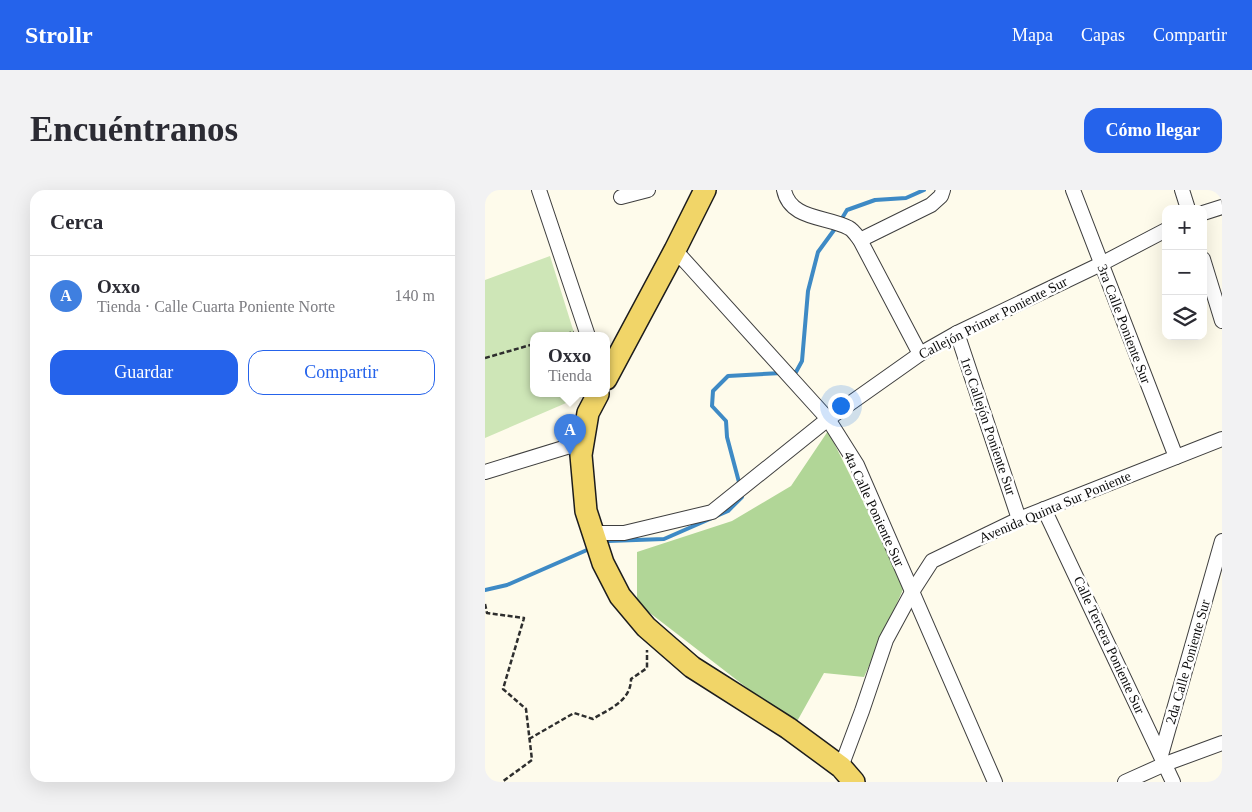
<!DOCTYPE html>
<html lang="es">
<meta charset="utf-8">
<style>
:root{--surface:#fff;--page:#f2f2f3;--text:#2b2b33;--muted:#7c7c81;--line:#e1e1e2;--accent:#2563eb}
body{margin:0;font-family:Georgia,serif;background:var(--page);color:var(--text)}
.controls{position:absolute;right:15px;top:15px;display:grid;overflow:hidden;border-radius:10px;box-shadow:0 5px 20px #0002}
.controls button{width:45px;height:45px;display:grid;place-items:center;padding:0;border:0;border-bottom:1px solid var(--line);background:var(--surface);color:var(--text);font:25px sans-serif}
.you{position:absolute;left:355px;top:215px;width:18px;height:18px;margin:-12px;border:4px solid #fff;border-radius:50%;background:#1a73e8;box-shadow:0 0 0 8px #1a73e833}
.badge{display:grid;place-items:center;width:32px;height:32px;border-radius:50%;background:var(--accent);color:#fff;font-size:16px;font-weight:700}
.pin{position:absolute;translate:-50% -41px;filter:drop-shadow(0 1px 2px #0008)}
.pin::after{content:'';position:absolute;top:26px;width:18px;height:15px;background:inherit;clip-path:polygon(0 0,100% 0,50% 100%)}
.popup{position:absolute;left:45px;top:142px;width:80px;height:65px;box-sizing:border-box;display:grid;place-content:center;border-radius:10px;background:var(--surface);filter:drop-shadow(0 1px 4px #0005);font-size:16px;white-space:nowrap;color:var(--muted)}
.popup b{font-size:19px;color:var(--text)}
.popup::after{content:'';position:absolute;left:50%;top:100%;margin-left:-10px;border:10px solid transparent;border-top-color:var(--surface)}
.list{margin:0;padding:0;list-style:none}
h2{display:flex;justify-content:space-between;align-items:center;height:65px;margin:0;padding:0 20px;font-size:21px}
h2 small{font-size:16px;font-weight:400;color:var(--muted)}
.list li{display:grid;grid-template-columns:32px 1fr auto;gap:15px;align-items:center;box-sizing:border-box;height:80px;padding:0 20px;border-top:1px solid var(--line)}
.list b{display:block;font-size:19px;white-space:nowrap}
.list p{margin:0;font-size:16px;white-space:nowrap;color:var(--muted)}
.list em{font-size:16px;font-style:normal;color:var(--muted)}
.actions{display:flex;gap:10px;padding:15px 20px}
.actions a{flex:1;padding:11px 0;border:1px solid var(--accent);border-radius:15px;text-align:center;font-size:18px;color:var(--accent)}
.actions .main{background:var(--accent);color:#fff}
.icon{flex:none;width:28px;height:28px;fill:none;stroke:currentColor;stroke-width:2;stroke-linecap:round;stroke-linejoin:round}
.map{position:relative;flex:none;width:737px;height:592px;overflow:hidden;border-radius:15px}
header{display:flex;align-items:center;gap:30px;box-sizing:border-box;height:70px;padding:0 25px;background:var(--accent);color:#fff}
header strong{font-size:24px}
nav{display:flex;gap:28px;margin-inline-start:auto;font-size:18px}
.intro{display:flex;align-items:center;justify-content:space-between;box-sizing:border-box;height:120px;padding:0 30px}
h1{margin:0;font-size:35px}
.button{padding:12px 22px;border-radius:15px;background:var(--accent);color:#fff;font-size:18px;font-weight:700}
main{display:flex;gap:30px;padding:0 30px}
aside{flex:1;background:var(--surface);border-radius:15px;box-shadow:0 5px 20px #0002}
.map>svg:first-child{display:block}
</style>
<header>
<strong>Strollr</strong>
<nav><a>Mapa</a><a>Capas</a><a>Compartir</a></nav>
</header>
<div class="intro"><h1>Encuéntranos</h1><a class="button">Cómo llegar</a></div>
<main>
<aside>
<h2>Cerca<small></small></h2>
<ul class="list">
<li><span class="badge" style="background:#3f7fe0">A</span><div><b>Oxxo</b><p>Tienda · Calle Cuarta Poniente Norte</p></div><em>140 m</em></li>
</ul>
<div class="actions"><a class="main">Guardar</a><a>Compartir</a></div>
</aside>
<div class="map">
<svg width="737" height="592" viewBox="0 0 737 592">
<rect width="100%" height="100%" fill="#fefbeb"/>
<polygon fill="#cee6b7" points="65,66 90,146 49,146 49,204 102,204 0,248 0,90"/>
<polygon fill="#b1d697" points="343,241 420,395 379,487 339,483 310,535 152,413 152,362 247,331 306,296"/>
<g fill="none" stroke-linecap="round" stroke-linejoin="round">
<g stroke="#3e8ac5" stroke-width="4">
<polyline points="356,30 362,20 390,10 421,8 439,0"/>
<polyline points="306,182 311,182 317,171 323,101 333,62 352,36"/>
<polyline points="255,296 242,247 241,231 227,216 228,201 243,186 297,183"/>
<polyline points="123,351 179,349 243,321 257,307 256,303"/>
<polyline points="0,400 22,395 102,360"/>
</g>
<defs>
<g id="street">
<polyline points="54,0 103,146"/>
<path d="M 299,0 C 305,30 342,26 364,38 C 368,40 372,46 375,50 L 435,164"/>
<polyline points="588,0 691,267"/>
<polyline points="697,0 703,19"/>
<polyline points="136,7 163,0"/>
<polyline points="718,23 737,17"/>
<polyline points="375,50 446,15 456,6 458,0"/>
<polyline points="190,60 343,229 372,275 510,592"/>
<polyline points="718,69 737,131"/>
<polyline points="472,143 534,329"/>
<polyline points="0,282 98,252"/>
<polyline points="559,319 688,592"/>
<polyline points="108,343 139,343 227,322 343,229 435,164 472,143 616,74 681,40"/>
<polyline points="676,565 737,351"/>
<polyline points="356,577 377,521 401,450 427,402 447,371 534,329 737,249"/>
<polyline points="640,592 680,574 737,553"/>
</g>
<g id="primary">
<polyline points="121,189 190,60 220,0"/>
<polyline points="113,204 103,223 96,265 101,321 118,373 135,406 161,437 207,477 303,538 356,577 369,592"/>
</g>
</defs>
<use href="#street" stroke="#3f3f3f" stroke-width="16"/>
<use href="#primary" stroke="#1d1d1d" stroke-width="24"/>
<g stroke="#2e2e2e" stroke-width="2.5" stroke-dasharray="5 2.5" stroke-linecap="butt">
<polyline points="74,146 89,142"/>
<polyline points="0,168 49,154"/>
<polyline points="0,414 2,423 39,428 18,499 41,519 47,570 17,592"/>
<path d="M 44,549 L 89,523 L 108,529 C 124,519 146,511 146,489 L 162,478 L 162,460"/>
</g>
<use href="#street" stroke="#fff" stroke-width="14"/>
<use href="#primary" stroke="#f1d568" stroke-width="21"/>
</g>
<g text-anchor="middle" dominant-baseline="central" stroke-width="5" stroke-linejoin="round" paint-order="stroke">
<g font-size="14" fill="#0c0c0c" stroke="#fff">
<text transform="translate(508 128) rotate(-27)">Callejón Primer Poniente Sur</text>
<text transform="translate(639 134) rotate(69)">3ra Calle Poniente Sur</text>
<text transform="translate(503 236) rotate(71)">1ro Callejón Poniente Sur</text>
<text transform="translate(570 317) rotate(-23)">Avenida Quinta Sur Poniente</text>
<text transform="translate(389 319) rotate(65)">4ta Calle Poniente Sur</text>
<text transform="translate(624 455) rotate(65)">Calle Tercera Poniente Sur</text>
<text transform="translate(703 472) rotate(-74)">2da Calle Poniente Sur</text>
</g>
</g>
</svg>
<div class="controls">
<button>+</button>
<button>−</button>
<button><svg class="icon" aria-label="layers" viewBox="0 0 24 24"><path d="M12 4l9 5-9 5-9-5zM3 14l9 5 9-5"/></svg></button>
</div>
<div class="you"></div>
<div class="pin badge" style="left:85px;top:265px;background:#3f7fe0">A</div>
<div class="popup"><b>Oxxo</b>Tienda</div>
</div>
</main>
